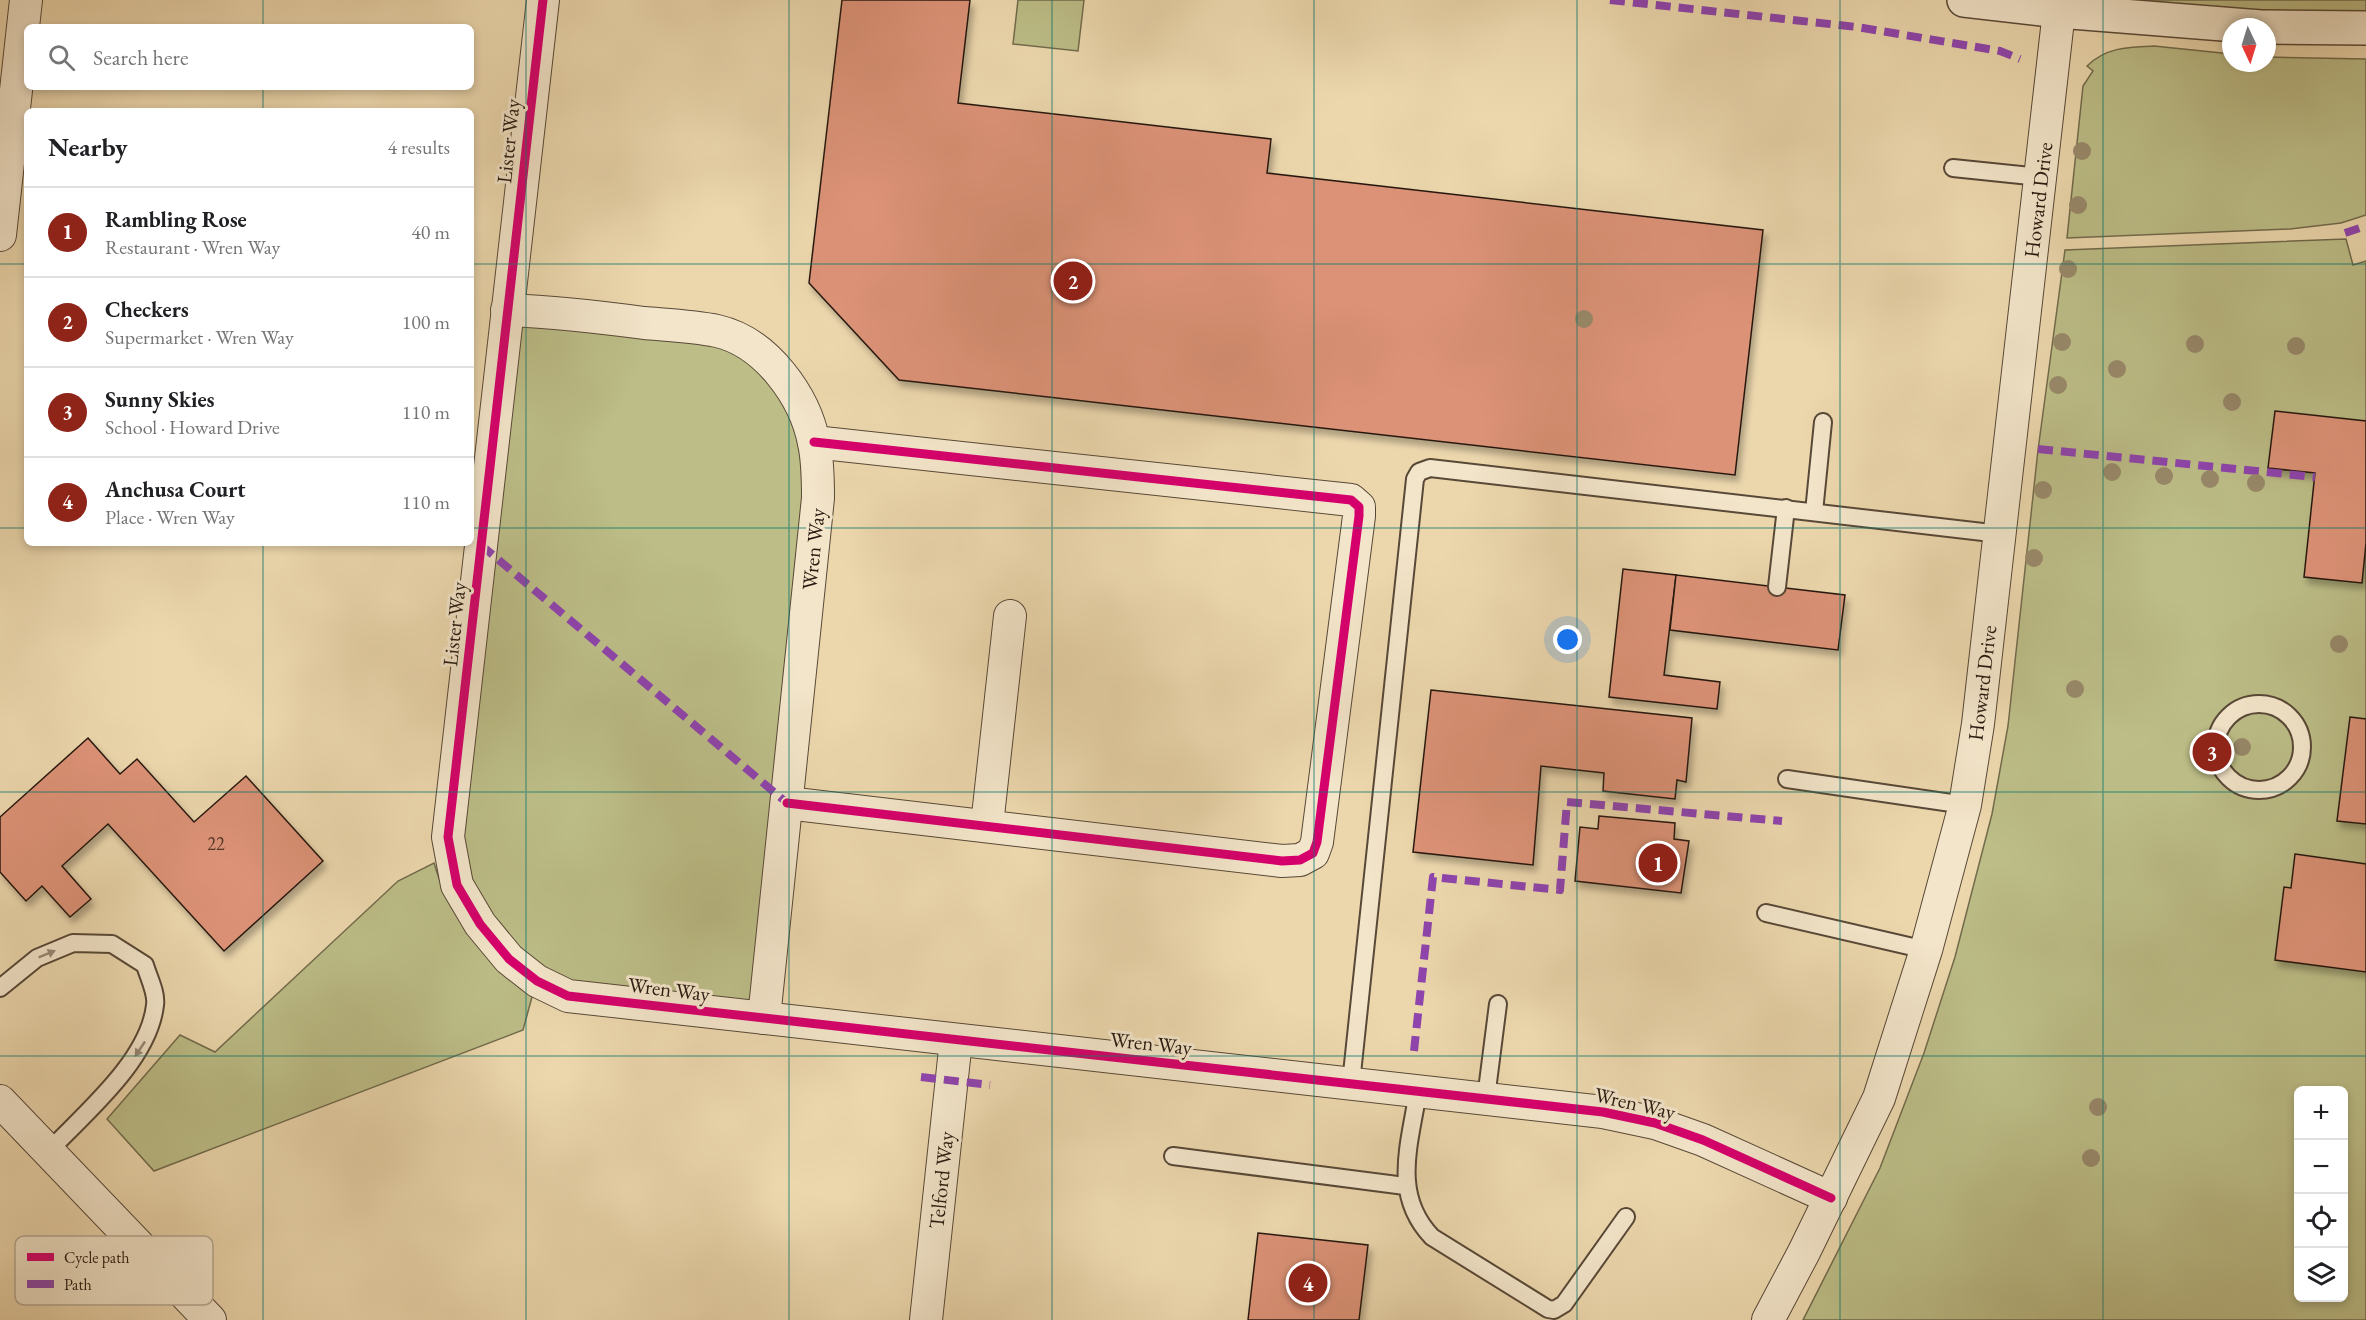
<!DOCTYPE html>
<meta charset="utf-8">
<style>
:root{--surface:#fff;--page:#f6f6f6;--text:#202124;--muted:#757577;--line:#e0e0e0;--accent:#8f2418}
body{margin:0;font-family:"EB Garamond",serif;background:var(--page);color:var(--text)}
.controls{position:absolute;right:18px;bottom:18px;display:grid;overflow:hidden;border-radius:9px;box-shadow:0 3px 9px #0003}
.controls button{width:54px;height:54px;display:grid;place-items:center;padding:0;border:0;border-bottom:2px solid var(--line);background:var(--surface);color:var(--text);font:30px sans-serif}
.compass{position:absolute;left:2222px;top:18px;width:54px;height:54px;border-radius:50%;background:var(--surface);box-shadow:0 3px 9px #0003;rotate:176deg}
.you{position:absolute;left:1568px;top:640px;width:21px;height:21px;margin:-15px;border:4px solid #fff;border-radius:50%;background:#1a73e8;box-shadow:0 0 0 9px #1a73e833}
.badge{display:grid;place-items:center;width:39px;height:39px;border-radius:50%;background:var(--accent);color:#fff;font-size:20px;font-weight:700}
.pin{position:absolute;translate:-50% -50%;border:3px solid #fff;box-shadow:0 2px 6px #0006}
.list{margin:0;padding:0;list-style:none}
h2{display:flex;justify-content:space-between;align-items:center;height:78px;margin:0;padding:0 24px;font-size:26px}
h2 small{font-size:20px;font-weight:400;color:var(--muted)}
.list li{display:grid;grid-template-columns:39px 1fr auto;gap:18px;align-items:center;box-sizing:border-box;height:90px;padding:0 24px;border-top:2px solid var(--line)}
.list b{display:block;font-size:22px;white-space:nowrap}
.list p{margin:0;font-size:20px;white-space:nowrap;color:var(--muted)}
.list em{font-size:20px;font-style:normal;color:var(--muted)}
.icon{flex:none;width:33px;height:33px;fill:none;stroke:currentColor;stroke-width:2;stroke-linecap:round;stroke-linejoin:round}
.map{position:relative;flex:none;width:2366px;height:1320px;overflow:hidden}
.search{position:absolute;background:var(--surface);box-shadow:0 3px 9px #0003;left:24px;top:24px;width:450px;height:66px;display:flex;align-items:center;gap:15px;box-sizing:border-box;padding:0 21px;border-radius:9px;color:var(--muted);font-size:22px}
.panel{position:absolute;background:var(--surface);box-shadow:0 3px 9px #0003;left:24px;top:108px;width:450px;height:438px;border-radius:9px}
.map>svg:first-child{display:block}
</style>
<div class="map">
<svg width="2366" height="1320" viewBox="0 0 2366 1320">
<defs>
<filter id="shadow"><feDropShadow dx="3.5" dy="6" stdDeviation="3" flood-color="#0004"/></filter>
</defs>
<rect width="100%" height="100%" fill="#ecd7ad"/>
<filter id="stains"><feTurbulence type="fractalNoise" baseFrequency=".00333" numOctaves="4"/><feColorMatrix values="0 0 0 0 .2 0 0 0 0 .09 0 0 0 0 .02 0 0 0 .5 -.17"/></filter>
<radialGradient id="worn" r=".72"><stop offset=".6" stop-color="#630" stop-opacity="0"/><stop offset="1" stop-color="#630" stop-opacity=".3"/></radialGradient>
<g fill="#bcbd87" stroke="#726b4c" stroke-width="1.5" fill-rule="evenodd">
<polygon points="1018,0 1084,0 1078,51 1013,44"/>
<polygon points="1964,0 2366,0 2366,28"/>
<path d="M 2154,46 L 2231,54 L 2231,63 L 2267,63 L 2267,57 L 2366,59 L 2366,215 L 2341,223 L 2290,229 L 2067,238 L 2083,86 L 2093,71 L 2087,66 C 2106,47 2129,47 2154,46 Z"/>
<path d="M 2346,239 L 2353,265 L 2366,261 L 2366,1320 L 1803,1320 L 1880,1168 L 1924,1053 L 1955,957 L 1992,814 L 2008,726 L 2038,450 L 2065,250 ZM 2298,1090 L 2344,1090 L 2344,1298 L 2298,1298 Z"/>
<polygon points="507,310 746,344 814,442 764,1018 568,996 457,885"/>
<path d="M 434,863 C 438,875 441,887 447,898 C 466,937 499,970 532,997 L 523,1030 L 154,1171 L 107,1119 L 180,1035 L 215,1052 L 398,881 Z"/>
</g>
<g fill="#dc9277" stroke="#271910" stroke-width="1.5" filter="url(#shadow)">
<polygon points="842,0 970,0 958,103 1271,139 1267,173 1763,230 1735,475 899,380 809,283"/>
<polygon points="2275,411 2366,421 2366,543 2362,583 2304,577 2315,473 2268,468"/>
<polygon points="1623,569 1676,575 1664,675 1720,682 1717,709 1609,697"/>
<polygon points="1676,575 1845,595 1838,650 1670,630"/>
<polygon points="1431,690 1692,718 1686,782 1677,780 1675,799 1603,791 1604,773 1541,766 1533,865 1413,852"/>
<polygon points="2350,717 2366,719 2366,824 2337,821"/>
<polygon points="88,738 120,774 137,759 194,822 246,776 323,861 224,951 108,824 62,866 91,899 70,917 42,886 26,901 0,872 0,817"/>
<polygon points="1599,816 1675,823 1674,839 1689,841 1681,893 1575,881 1580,827 1598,829"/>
<polygon points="2295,854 2366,864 2366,972 2275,960 2284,887 2291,888"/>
<polygon points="1258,1233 1368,1245 1359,1320 1248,1320"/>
</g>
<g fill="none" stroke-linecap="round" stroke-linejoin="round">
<defs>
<g id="service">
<polyline points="1953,168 2040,177"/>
<polyline points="1814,512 1823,422"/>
<polyline points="1777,587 1786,508"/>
<circle cx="2259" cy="747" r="43"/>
<polyline points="1787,779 1965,805"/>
<polyline points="1766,913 1926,950"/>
<path d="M 0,988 L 37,958 L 73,943 L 112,944 L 145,965 C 148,976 157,993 155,1005 C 149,1060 86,1112 49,1151"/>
<polyline points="1351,1083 1415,479 1419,472 1430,468 2000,534"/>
<path d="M 1418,1091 C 1410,1144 1391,1194 1432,1237 L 1548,1309 L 1554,1310 L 1564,1304 L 1626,1217"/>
<polyline points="1486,1098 1498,1004"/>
<polyline points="1173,1156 1405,1186"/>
</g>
<g id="minor">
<polyline points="543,0 448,837 457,885 480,924 509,959 537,981 568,996 1603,1112 1655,1123 1703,1140 1831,1198"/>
<polyline points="0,235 26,0"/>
<path d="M 507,310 C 553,312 599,317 644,323 C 668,325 694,326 717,331 C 766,342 805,396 814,443 C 818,461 818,480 818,498 L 764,1018"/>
<polyline points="787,803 1282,861 1300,860 1313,853 1317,842 1359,516 1359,507 1351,500 814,442"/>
<polyline points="987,825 1010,616"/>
<polyline points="0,1101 210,1320"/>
<polyline points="926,1320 956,1040"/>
<polyline points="1768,1320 1804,1252 1879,1098 1926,950 1965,805 1978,724 2059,11"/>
</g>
<g id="tertiary">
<polyline points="1964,0 2059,11 2261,27"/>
<polyline points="2267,27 2366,28"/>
</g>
</defs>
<use href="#service" stroke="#584837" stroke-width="20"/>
<use href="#minor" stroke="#584837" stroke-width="34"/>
<use href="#tertiary" stroke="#584837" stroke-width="36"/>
<use href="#service" stroke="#f3e5ca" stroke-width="16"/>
<use href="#minor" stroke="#f3e5ca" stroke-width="32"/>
<use href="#tertiary" stroke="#f3e5ca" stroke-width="33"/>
<g stroke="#8e44ad" stroke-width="8" stroke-dasharray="15 8" stroke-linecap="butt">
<polyline points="1610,0 1857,27 2000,51 2020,59"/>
<polyline points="2345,233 2366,226"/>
<polyline points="2038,449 2315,477"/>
<polyline points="481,545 787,803"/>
<polyline points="1414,1051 1433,877 1560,890 1567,802 1782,821"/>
<polyline points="921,1077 990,1085"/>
</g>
<defs>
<g id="cycleway">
<polyline points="543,0 448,837 457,885 480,924 509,959 537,981 568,996 1603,1112 1655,1123 1703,1140 1831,1198"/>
<polyline points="787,803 1282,861 1300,860 1313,853 1317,842 1359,516 1359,507 1351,500 814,442"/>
</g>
</defs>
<use href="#cycleway" stroke="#f3e5ca" stroke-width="13"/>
<use href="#cycleway" stroke="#d6006c" stroke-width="9"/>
</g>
<g fill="#98896a">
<circle cx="2082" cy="151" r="9"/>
<circle cx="2078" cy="205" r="9"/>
<circle cx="2068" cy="269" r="9"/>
<circle cx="1584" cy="319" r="9"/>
<circle cx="2062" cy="342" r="9"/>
<circle cx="2195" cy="344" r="9"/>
<circle cx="2296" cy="346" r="9"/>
<circle cx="2117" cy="369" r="9"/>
<circle cx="2058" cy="385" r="9"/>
<circle cx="2232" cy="402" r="9"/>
<circle cx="2112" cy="472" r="9"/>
<circle cx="2164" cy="476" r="9"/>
<circle cx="2210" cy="479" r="9"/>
<circle cx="2256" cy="483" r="9"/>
<circle cx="2043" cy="490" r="9"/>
<circle cx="2034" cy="558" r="9"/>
<circle cx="2339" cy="644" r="9"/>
<circle cx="2075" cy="689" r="9"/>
<circle cx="2242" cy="747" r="9"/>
<circle cx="2098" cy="1107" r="9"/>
<circle cx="2091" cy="1158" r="9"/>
</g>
<defs><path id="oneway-solid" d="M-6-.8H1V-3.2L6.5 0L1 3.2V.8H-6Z" transform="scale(1.5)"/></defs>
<g fill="#978976">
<use href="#oneway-solid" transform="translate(47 954) rotate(-22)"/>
<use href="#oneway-solid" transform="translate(140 1049) rotate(124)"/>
</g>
<path fill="none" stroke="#0f766e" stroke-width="1.5" stroke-opacity="0.55" d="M 263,0 L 263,27M 526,0 L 526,1320M 789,0 L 789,1320M 1052,0 L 1052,1320M 1314,0 L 1314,1320M 1577,0 L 1577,1320M 1840,0 L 1840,1320M 2103,0 L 2103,1320M 263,87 L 263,111M 0,264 L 27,264M 471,264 L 2366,264M 0,528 L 27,528M 471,528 L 2366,528M 263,543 L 263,1320M 0,792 L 2366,792M 0,1056 L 2366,1056"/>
<g text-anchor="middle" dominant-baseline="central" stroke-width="6" stroke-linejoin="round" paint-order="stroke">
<g font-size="18" fill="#54372a">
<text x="216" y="843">22</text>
</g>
<g font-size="21" fill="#271910" stroke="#f3e5ca">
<text transform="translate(508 141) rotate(-84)">Lister Way</text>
<text transform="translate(2038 200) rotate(-83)">Howard Drive</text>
<text transform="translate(813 549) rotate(-84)">Wren Way</text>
<text transform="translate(454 624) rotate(-84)">Lister Way</text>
<text transform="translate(1982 683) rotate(-83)">Howard Drive</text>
<text transform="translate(669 989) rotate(7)">Wren Way</text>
<text transform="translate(1151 1043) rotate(6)">Wren Way</text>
<text transform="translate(1635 1103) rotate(13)">Wren Way</text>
<text transform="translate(941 1180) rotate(-84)">Telford Way</text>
</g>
</g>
<rect x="15" y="1236" width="198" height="69" rx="9" fill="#f3e5ca" stroke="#b6a892" stroke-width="1.5"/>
<rect x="27" y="1253" width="27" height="8" fill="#d6006c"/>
<rect x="27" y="1280" width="27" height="8" fill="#8e44ad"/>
<g font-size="16" fill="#271910">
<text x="64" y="1263">Cycle path</text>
<text x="64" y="1290">Path</text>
</g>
<rect width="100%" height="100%" filter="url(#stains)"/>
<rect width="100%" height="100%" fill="url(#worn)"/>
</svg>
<div class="controls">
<button>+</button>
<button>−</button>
<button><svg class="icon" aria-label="locate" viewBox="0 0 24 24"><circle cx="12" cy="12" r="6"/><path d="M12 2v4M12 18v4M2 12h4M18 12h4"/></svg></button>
<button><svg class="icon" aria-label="layers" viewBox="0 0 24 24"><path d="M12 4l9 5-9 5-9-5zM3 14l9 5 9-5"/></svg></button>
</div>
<svg class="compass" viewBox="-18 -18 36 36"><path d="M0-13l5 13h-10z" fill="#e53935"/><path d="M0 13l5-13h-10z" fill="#757577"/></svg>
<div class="you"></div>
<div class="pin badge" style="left:1658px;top:863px">1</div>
<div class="pin badge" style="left:1073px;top:281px">2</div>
<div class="pin badge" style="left:2212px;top:752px">3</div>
<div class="pin badge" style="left:1308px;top:1283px">4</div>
<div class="search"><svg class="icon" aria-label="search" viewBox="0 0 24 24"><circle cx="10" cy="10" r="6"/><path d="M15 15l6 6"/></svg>Search here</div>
<section class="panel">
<h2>Nearby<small>4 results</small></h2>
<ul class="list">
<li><span class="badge">1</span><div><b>Rambling Rose</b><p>Restaurant · Wren Way</p></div><em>40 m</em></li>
<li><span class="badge">2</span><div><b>Checkers</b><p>Supermarket · Wren Way</p></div><em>100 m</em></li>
<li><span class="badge">3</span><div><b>Sunny Skies</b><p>School · Howard Drive</p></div><em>110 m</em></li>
<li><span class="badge">4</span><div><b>Anchusa Court</b><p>Place · Wren Way</p></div><em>110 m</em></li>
</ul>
</section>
</div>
